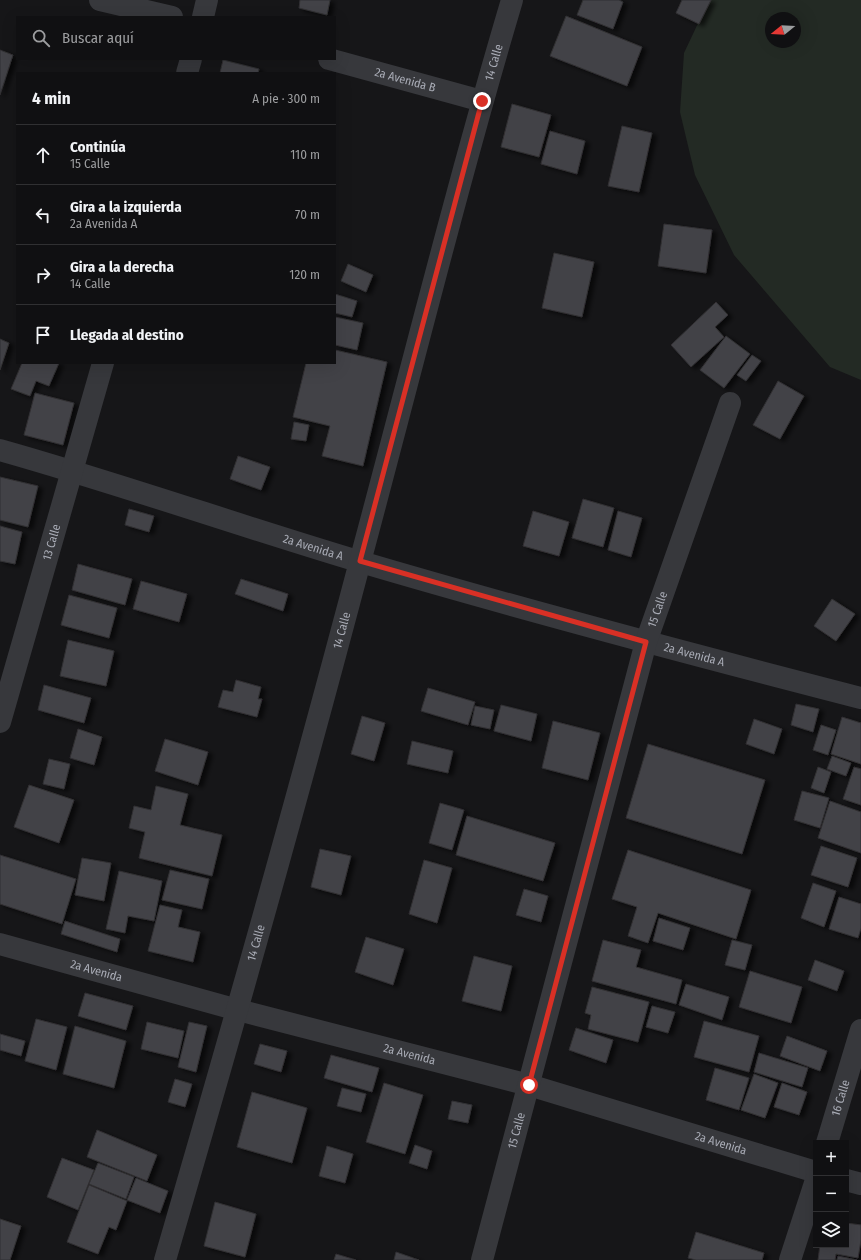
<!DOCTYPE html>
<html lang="es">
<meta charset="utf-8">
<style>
:root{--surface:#101012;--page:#19191b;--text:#f1f3f6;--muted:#9c9d9f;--line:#303032}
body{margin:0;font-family:"Fira Sans Condensed",sans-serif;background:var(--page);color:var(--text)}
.controls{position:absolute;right:12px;bottom:12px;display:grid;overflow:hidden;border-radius:0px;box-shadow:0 4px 16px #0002}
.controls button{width:36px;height:36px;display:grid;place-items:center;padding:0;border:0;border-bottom:1px solid var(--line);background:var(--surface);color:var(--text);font:20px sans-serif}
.compass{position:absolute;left:765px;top:12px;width:36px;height:36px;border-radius:50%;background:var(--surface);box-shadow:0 4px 16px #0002;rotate:252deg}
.stop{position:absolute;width:12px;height:12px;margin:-9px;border:3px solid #d93025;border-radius:50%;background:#fff}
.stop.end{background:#d93025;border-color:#fff;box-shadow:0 1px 4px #0008}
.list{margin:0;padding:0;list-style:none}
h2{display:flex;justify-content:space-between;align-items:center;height:52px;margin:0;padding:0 16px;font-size:17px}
h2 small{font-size:13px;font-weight:400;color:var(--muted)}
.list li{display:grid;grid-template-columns:26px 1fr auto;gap:12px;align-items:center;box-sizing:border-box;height:60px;padding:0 16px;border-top:1px solid var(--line)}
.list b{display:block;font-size:15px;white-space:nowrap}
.list p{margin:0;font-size:13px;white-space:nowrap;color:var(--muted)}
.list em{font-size:13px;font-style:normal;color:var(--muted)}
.icon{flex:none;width:22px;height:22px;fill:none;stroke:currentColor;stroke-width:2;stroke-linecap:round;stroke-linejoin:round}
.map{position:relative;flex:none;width:861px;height:1260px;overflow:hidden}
.search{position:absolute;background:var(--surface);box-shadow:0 4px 16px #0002;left:16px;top:16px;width:320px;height:44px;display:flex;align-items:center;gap:10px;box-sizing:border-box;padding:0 14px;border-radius:0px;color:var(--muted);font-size:15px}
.panel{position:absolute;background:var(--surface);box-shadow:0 4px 16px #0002;left:16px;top:72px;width:320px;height:292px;border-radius:0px}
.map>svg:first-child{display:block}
</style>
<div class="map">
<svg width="861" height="1260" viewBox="0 0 861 1260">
<defs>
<filter id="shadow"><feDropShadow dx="4.5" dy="2.5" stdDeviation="2" flood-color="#0009"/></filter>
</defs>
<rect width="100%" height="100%" fill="#161618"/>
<path fill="#232a24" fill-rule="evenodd" d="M 709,0 L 861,0 L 861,380 L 830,367 L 734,255 L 695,175 L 680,112 L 684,53 ZM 771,18 L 795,18 L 795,42 L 771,42 Z"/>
<g fill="#434347" stroke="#313033" filter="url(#shadow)">
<polygon points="300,0 330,0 327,15 299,8"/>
<polygon points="583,0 619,0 623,2 613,29 577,15"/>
<polygon points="682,0 711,0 699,24 676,13"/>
<polygon points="566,16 642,47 627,86 550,56"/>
<polygon points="0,50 13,55 0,95"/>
<polygon points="223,60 259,69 258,73 220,73"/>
<polygon points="512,104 551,115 539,157 501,147"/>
<polygon points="622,126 652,133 639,192 608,186"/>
<polygon points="550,131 585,141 577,174 541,164"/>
<polygon points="664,224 712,230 706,273 658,266"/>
<polygon points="554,253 594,262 582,317 542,308"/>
<polygon points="348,264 373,275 366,292 341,281"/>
<polygon points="335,294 357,301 352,317 335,313"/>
<polygon points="716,302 728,315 715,327 724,337 691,367 671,345"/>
<polygon points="335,317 363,323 357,350 335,345"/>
<polygon points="726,336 750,354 724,388 700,370"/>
<polygon points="0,339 9,343 0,370"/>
<polygon points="335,350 387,362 363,466 322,456 330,426 293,417 306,363 335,363"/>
<polygon points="752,355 761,361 746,381 737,375"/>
<polygon points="22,363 59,363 49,386 36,381 30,396 11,389"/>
<polygon points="778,381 804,396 780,439 753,425"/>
<polygon points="35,393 74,403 63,445 24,435"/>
<polygon points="294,422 309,425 306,441 291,439"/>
<polygon points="238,456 270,467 261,490 230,479"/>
<polygon points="0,477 38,486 28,527 0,520"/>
<polygon points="583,499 614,508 603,547 572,538"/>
<polygon points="129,509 154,516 149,532 125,525"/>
<polygon points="533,511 569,522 559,556 523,546"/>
<polygon points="618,511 642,518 631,557 608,550"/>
<polygon points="0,526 22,532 15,564 0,561"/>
<polygon points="78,564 132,579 125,605 72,590"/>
<polygon points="241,579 288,594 283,611 235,594"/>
<polygon points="141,581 187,594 179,622 133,609"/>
<polygon points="69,595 117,608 109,638 61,625"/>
<polygon points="832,599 855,614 836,641 814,626"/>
<polygon points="68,640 114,651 106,686 60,676"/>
<polygon points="236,680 261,687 258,699 262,699 257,717 218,707 223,690 233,692"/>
<polygon points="44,685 91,698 84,723 38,710"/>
<polygon points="428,688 475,702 468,725 421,711"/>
<polygon points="796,704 819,709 813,732 791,725"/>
<polygon points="501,705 537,714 531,741 494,731"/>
<polygon points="475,706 494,710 490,729 471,725"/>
<polygon points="362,716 385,723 374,761 351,754"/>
<polygon points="842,717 861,723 861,764 831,754"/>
<polygon points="754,719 782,729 774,754 746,744"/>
<polygon points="553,721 600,733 588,780 542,768"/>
<polygon points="821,725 836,730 828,755 813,750"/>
<polygon points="78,729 102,737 94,765 70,758"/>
<polygon points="165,739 208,752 198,785 155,771"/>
<polygon points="412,741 453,751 448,773 407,764"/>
<polygon points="648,744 765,780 742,854 626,818"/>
<polygon points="832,756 851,763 846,776 827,769"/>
<polygon points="49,759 70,764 64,789 43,784"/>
<polygon points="818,767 831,772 824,793 811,788"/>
<polygon points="854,767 861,769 861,805 843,799"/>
<polygon points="29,785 74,800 59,843 14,827"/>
<polygon points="156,786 188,794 180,825 222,835 212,876 139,858 145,832 129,828 134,806 151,810"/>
<polygon points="802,791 829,798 820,828 794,820"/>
<polygon points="830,801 861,812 861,853 818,838"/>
<polygon points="440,803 464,810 452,850 429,843"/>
<polygon points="467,816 555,843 543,881 456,855"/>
<polygon points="821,846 857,858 848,887 811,875"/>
<polygon points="320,849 351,856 341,895 311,887"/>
<polygon points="628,850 751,890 736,939 658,913 648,943 628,936 637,907 612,899"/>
<polygon points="0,855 76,879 62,924 0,904"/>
<polygon points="82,858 111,863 104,901 75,895"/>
<polygon points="424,860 452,868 437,923 409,914"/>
<polygon points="170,870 209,879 202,909 162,900"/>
<polygon points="119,871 162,881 154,921 128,916 125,933 106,929"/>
<polygon points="813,883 836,891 824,927 801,918"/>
<polygon points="524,889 548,896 541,922 516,915"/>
<polygon points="839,897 861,904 861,928 858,938 829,929"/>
<polygon points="160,905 182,910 178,927 200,932 193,962 148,951"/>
<polygon points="659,918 690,928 683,950 653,941"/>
<polygon points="65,921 120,939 117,952 61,934"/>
<polygon points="366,937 404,949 393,985 355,972"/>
<polygon points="603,940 641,950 636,967 682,980 676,1004 592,981"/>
<polygon points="732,940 752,945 745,970 725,965"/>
<polygon points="474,956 512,966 501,1011 462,1001"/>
<polygon points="815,960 844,971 837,991 808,980"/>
<polygon points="750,971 802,987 791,1023 739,1007"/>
<polygon points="686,984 729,997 722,1020 679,1005"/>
<polygon points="592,987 649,1002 638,1042 588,1029 591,1015 585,1013"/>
<polygon points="85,993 133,1006 126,1030 78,1016"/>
<polygon points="652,1006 675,1012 668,1033 646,1027"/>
<polygon points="36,1019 67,1027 56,1070 25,1061"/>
<polygon points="704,1021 759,1036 749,1072 694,1057"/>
<polygon points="147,1022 184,1031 178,1058 141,1049"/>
<polygon points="189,1022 207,1026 196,1072 178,1067"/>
<polygon points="75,1026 126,1041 114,1088 63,1074"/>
<polygon points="576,1028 613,1040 606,1063 569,1050"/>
<polygon points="0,1034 25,1041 21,1056 0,1050"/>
<polygon points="787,1036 827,1051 820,1071 780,1056"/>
<polygon points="260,1044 287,1051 281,1072 254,1064"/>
<polygon points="759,1053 808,1068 802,1087 754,1072"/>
<polygon points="331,1055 379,1068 372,1092 324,1078"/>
<polygon points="715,1068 749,1078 739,1110 706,1100"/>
<polygon points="754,1074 778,1083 765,1118 741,1110"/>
<polygon points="175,1079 192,1084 185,1107 168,1102"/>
<polygon points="384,1083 423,1095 405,1154 366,1142"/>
<polygon points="782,1083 807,1092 799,1115 774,1107"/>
<polygon points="342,1088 366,1094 361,1112 337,1106"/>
<polygon points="252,1092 307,1108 292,1163 237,1147"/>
<polygon points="452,1101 472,1105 468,1123 448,1119"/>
<polygon points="97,1130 157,1155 147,1181 87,1157"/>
<polygon points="415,1145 432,1151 427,1169 409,1163"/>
<polygon points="327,1146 353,1154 345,1183 319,1176"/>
<polygon points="62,1158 94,1170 78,1210 47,1197"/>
<polygon points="98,1163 134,1177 126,1199 89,1184"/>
<polygon points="136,1178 168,1191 160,1213 127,1200"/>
<polygon points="89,1185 127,1201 116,1230 109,1227 98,1254 67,1242"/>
<polygon points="215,1202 256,1214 245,1257 204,1246"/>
<polygon points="0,1219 21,1226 10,1260 0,1260"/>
<polygon points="846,1223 861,1225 861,1240 858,1258 836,1254 835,1260 818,1260 820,1245 846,1245"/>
<polygon points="696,1232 764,1253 762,1260 696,1260 688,1258"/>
<polygon points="396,1252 419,1260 394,1260"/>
<polygon points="336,1254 356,1260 334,1260"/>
<polygon points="838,1256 857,1260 837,1260"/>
</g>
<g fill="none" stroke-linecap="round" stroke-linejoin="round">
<g stroke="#37383c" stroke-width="22">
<polyline points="100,0 172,17"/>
<polyline points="203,17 207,0"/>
<path id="s1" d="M 329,59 L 482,101"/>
<polyline points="187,73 191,59"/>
<path id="s2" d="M 0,450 C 121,484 240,526 361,562 C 527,611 694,655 861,698"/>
<path id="s3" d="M 0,722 L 103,363"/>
<path id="s4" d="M 0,944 L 238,1010 L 529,1085 L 816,1172"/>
<path id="s5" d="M 827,1143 L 861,1030"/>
<polyline points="846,1180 861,1184"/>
<path id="s6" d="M 165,1260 C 233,1027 299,793 361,558 C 411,372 457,185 512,0"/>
<path id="s7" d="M 482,1260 L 646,642 L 730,403"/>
<polyline points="790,1260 816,1180"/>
</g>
</g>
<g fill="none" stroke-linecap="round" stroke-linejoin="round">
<polyline stroke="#d93025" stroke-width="5" points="482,101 360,561 646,642 529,1085"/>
</g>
<g text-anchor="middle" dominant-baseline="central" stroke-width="3.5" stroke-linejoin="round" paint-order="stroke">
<g font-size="12" fill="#a9acb6" stroke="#111113">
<text stroke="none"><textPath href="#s6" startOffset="1242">14 Calle</textPath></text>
<text stroke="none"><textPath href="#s1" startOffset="79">2a Avenida B</textPath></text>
<text stroke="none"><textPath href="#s3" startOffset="187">13 Calle</textPath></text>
<text stroke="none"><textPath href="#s2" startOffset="328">2a Avenida A</textPath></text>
<text stroke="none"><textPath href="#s7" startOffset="674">15 Calle</textPath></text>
<text stroke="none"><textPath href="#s6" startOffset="654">14 Calle</textPath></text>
<text stroke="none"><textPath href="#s2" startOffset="724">2a Avenida A</textPath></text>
<text stroke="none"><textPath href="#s6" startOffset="330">14 Calle</textPath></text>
<text stroke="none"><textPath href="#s4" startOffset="100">2a Avenida</textPath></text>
<text stroke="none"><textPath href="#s4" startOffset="424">2a Avenida</textPath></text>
<text stroke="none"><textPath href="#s5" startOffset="47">16 Calle</textPath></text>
<text stroke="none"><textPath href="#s7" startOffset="134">15 Calle</textPath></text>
<text stroke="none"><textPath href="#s4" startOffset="748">2a Avenida</textPath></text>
</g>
</g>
</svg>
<div class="controls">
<button>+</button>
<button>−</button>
<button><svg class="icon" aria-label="layers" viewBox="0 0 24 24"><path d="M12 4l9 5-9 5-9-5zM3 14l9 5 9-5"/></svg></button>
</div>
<svg class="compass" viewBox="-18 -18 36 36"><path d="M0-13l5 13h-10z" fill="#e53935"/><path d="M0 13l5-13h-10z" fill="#9c9d9f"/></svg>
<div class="stop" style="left:529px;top:1085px"></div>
<div class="stop end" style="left:482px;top:101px"></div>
<div class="search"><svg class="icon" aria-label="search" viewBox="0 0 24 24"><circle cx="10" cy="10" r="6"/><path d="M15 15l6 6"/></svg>Buscar aquí</div>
<section class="panel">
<h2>4 min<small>A pie · 300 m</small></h2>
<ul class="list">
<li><svg class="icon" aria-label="ahead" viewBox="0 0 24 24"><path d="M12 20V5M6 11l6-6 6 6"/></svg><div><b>Continúa</b><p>15 Calle</p></div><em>110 m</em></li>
<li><svg class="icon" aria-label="left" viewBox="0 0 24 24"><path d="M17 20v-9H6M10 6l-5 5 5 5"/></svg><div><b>Gira a la izquierda</b><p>2a Avenida A</p></div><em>70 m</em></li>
<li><svg class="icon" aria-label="right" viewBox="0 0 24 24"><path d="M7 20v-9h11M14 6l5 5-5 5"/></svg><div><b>Gira a la derecha</b><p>14 Calle</p></div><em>120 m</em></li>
<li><svg class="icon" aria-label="arrive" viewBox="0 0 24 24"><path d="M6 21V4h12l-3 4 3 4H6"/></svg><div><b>Llegada al destino</b></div></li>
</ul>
</section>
</div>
